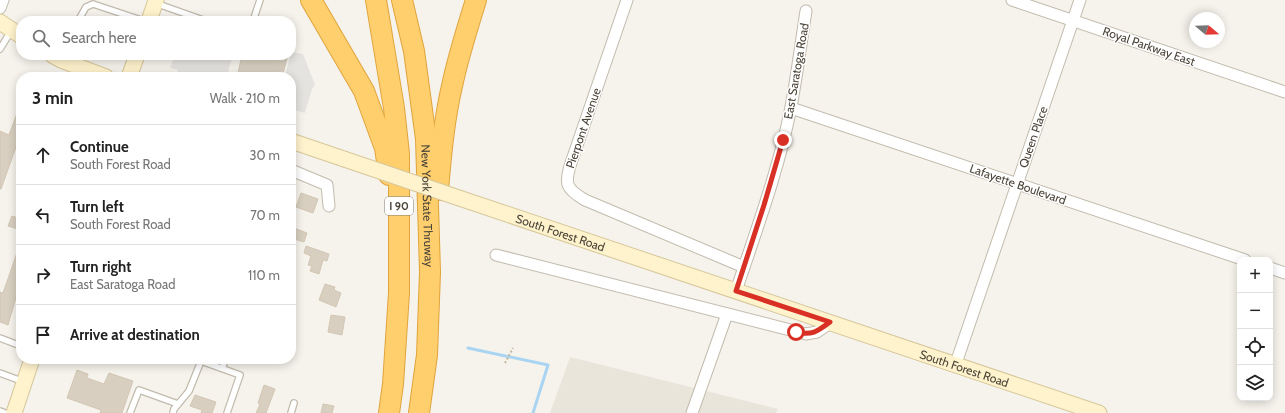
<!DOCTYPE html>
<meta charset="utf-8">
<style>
:root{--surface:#fff;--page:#f6f6f6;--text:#222;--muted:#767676;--line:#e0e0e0}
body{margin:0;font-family:Cabin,sans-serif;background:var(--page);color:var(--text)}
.controls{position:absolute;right:12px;bottom:12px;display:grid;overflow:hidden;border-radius:8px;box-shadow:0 2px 10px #0003}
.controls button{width:36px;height:36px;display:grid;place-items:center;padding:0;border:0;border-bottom:1px solid var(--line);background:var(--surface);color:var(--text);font:20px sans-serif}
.compass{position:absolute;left:1189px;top:12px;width:36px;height:36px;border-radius:50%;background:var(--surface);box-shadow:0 2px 10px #0003;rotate:109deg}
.stop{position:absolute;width:12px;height:12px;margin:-9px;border:3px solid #d93025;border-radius:50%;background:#fff}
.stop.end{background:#d93025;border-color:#fff;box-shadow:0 1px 4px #0008}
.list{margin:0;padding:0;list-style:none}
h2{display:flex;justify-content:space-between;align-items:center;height:52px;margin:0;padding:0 16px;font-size:17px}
h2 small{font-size:13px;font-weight:400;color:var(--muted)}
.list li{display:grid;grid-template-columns:26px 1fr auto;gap:12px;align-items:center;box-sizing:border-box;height:60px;padding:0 16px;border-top:1px solid var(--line)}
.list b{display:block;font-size:15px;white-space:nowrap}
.list p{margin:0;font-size:13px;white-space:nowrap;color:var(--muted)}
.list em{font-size:13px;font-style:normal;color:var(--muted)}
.icon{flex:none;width:22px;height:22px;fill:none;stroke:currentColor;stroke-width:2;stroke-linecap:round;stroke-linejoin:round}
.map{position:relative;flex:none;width:1285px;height:413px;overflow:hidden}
.search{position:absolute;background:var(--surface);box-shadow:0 2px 10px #0003;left:16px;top:16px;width:280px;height:44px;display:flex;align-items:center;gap:10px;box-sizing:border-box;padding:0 14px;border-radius:16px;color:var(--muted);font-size:15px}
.panel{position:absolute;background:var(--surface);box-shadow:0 2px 10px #0003;left:16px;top:72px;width:280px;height:292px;border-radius:16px}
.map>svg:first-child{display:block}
</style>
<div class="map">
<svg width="1285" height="413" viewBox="0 0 1285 413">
<rect width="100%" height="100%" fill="#f6f3ec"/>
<polygon fill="#eae5da" points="570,357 778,409 776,413 550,413"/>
<g fill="#e5e3e0">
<polygon points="291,52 303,54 315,85 312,89 305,113 291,109 291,77 285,77"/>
<polygon points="175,55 233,55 228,72 247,77 176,77 178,70 170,68"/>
</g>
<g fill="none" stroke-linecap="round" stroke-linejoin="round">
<polyline stroke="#a9d4f2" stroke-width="3" points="468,348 548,365 533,413"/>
</g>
<g fill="#d8cfc1" stroke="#d3c7b4">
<polygon points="242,55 288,55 282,77 254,77 238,73"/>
<polygon points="20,105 21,105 21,133 1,189 0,189 0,131 9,135"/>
<polygon points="301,193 318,199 313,213 296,207"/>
<polygon points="12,216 21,219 21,230 8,226"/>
<polygon points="294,228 307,233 304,242 291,238"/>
<polygon points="20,244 21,244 21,280 8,325 0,322 0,292 3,293"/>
<polygon points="306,246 329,254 327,261 323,260 319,274 310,271 312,266 308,265 311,256 304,253"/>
<polygon points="325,284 335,287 334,290 341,293 336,307 319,300"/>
<polygon points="331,315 345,317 342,335 328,332"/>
<polygon points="77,370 88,374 87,378 104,384 109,373 133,381 122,413 100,413 101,410 67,398"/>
<polygon points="264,385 275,389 266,413 256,413 260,404 258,403"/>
<polygon points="195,395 216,402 212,413 201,413 202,410 190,406"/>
<polygon points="323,404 334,406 332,413 321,413"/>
</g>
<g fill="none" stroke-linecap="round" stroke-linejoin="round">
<defs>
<g id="lane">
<polyline points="155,3 206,21"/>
<polyline points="78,21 86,7 93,4 144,21"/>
<polyline points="253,21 260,0"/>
<polyline points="0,49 11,31"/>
<polyline points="0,338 21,346"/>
<polyline points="222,368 226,359"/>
<polyline points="0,373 24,382"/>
<polyline points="0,411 5,413"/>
<polyline points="130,413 139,390 178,404"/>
<polyline points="173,413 174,409 189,391 201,361 240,375 227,413"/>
<polyline points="291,413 294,403"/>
</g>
<g id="street">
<path d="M 627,0 L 571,163 C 564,184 566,189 585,200 L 744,267"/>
<polyline points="1012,0 1285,92"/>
<polyline points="0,8 3,0"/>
<polyline points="791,108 1245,260"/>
<polyline points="291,170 327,185 329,206"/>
<polyline points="496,255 806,334 817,332 830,323"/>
<polyline points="1270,268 1285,273"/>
<path d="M 736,291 C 756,231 779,169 791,107 C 797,75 801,43 806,11"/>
<polyline points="955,366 1080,0"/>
<polyline points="692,413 727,314"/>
</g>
<g id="secondary">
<polyline points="149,21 156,0"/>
<polyline points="0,22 21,36"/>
<polyline points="52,55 61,60 106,77"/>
<polyline points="129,77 137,55"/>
<polyline points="291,141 344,159"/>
<path id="s1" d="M 462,199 L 1099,413"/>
<polyline points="14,413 32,359"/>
</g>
<g id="highway">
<polyline points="311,0 364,91 385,148 389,175"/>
<polyline points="376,0 394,108 399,154 399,293 393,384 389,413"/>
<path id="s2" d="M 402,0 L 414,51 L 426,139 L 430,272 L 427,355 L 419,413"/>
<path d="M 438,190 C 441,156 444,120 452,86 C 458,57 467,29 476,0"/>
</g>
</defs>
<use href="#lane" stroke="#c2bbae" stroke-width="8"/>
<use href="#street" stroke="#c2bbae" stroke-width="13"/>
<use href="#secondary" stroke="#d6c79b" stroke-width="17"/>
<use href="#highway" stroke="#e0a43c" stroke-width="22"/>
<polyline stroke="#c4b79f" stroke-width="2" stroke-dasharray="2 2" stroke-linecap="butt" points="505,363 513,348"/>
<use href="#lane" stroke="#fff" stroke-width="5.5"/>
<use href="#street" stroke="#fff" stroke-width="11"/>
<use href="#secondary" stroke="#fff3cd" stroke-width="15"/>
<use href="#highway" stroke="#ffcf6e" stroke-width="20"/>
<defs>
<polyline id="secondary-bridge" points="344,159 462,199"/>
</defs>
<use href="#secondary-bridge" stroke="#d6c79b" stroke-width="17" stroke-linecap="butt"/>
<use href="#secondary-bridge" stroke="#fff3cd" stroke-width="15"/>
</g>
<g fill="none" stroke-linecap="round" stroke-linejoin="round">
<path stroke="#d93025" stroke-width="5" d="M 783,140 L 764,205 L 736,291 L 830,322 C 818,331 812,336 796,332"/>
</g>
<g text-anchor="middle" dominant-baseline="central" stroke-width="3" stroke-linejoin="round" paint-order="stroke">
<rect fill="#fff" stroke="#817c74" stroke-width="1" x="385" y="197" width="28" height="18" rx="3"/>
<g font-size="11" font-weight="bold" fill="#4b4439">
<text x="399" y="206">I 90</text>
</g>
<g font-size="12" fill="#4b4439" stroke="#fff">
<text transform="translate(1149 46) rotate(19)">Royal Parkway East</text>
<text transform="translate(796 71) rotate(-80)">East Saratoga Road</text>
<text transform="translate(583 128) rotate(-71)">Pierpont Avenue</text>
<text transform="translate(1033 137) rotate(-71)">Queen Place</text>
<text transform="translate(1018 184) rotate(19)">Lafayette Boulevard</text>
<text stroke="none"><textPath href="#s2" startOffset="208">New York State Thruway</textPath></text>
<text stroke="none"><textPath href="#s1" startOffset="104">South Forest Road</textPath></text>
<text stroke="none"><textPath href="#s1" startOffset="530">South Forest Road</textPath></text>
</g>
</g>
</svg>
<div class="controls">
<button>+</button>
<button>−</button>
<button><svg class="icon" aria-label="locate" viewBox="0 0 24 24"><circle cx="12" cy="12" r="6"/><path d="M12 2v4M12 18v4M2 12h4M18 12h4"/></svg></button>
<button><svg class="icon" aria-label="layers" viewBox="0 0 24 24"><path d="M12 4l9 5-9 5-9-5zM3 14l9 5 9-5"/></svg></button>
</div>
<svg class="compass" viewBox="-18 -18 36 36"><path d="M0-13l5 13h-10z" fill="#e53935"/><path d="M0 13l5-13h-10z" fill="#767676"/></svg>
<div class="stop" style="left:796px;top:332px"></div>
<div class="stop end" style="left:783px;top:140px"></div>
<div class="search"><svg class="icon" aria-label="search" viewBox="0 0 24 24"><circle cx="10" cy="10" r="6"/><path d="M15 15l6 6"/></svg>Search here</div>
<section class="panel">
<h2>3 min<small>Walk · 210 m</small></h2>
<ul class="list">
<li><svg class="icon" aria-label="ahead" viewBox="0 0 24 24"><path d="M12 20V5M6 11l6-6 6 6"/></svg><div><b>Continue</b><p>South Forest Road</p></div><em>30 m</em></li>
<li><svg class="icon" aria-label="left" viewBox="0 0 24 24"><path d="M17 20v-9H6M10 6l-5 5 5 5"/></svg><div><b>Turn left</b><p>South Forest Road</p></div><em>70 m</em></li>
<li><svg class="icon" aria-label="right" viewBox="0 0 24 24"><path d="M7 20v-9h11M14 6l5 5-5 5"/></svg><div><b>Turn right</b><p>East Saratoga Road</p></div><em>110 m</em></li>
<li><svg class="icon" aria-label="arrive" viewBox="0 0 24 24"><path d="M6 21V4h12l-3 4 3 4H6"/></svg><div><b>Arrive at destination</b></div></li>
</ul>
</section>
</div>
